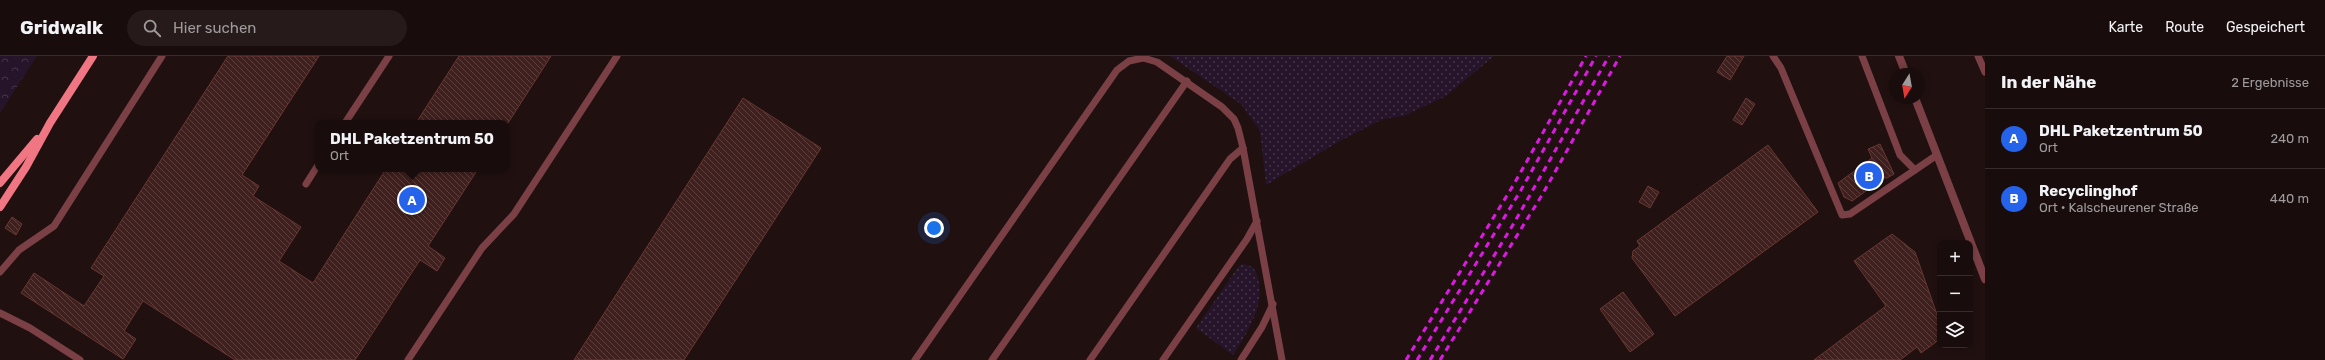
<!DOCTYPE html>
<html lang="de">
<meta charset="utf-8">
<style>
:root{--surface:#190c0c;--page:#261a1a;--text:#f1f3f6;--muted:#9f9b9d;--line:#372c2d;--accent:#2563eb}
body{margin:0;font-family:Rubik,sans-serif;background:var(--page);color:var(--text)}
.controls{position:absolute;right:12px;bottom:12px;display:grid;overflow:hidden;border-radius:8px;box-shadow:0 2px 6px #0003}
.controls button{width:36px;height:36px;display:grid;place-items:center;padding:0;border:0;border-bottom:1px solid var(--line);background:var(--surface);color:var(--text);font:20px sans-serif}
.compass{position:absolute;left:1889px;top:12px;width:36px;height:36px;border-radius:50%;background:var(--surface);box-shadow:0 2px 6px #0003;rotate:191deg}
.you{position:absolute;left:934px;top:172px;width:14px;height:14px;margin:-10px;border:3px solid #fff;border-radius:50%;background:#1a73e8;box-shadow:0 0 0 6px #1a73e833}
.badge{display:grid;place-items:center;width:26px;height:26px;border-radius:50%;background:var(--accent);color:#fff;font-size:13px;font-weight:700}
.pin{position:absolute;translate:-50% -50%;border:2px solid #fff;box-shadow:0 1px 4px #0006}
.popup{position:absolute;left:315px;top:64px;width:194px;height:52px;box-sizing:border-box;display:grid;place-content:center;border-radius:8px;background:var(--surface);filter:drop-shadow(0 1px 3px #0005);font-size:13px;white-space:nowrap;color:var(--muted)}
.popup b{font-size:15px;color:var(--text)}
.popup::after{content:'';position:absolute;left:50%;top:100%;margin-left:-8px;border:8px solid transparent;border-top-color:var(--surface)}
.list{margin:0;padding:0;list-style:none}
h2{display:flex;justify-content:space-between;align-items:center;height:52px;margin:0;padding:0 16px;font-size:17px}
h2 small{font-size:13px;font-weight:400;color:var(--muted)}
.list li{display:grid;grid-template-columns:26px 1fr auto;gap:12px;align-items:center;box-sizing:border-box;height:60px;padding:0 16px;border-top:1px solid var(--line)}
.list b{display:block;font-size:15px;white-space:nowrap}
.list p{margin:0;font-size:13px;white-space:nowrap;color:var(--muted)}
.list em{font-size:13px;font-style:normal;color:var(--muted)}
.icon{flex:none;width:22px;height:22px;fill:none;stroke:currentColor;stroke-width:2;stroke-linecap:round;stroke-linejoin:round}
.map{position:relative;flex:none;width:1985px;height:304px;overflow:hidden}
header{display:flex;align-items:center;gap:24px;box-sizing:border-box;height:56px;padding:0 20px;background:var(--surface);border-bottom:1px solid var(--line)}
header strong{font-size:19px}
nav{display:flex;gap:22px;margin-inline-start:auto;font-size:14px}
.search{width:280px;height:36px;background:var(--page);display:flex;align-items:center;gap:10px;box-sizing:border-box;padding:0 14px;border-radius:22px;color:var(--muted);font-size:15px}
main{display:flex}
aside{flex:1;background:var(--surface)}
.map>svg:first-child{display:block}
</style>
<header>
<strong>Gridwalk</strong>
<div class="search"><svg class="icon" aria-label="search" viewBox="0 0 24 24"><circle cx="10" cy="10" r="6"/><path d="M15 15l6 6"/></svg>Hier suchen</div>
<nav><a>Karte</a><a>Route</a><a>Gespeichert</a></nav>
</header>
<main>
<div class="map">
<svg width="1985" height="304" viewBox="0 0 1985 304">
<defs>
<pattern id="grass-dots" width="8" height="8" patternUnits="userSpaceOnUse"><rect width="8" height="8" fill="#26142a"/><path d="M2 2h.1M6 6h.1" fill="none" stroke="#463548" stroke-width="1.8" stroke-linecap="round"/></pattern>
<pattern id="forest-crowns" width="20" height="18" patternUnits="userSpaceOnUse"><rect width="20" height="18" fill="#26142a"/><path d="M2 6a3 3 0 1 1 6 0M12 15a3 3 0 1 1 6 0" fill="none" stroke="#463548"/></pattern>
<pattern id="building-back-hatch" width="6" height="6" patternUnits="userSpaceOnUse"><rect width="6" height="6" fill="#40201e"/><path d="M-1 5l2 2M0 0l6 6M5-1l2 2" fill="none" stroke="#5c403e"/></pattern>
</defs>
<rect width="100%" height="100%" fill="#211010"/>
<g fill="url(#grass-dots)">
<polygon points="1170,0 1494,0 1446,40 1404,60 1383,63 1340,85 1266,129 1260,75 1241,48"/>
<path d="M 1243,208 L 1253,211 C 1271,241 1249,274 1233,299 L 1196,272 L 1238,211 Z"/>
</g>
<polygon fill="url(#forest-crowns)" points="0,0 37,0 0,57"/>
<g fill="url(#building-back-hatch)" stroke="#693632">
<polygon points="228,0 319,0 242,119 259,130 253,140 301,171 279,205 313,227 386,113 478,113 428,190 445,202 437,215 420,204 355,304 235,304 143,245 124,275 136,283 123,303 21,237 34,217 84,250 104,220 91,212"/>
<polygon points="459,0 551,0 508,67 416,67"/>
<polygon points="1727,0 1744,0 1730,24 1717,16"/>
<polygon points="743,42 821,92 684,304 574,304"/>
<polygon points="1746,42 1755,48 1742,69 1733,64"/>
<polygon points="1880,88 1894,118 1887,122 1884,122 1852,145 1844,141 1838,127 1872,102 1868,93"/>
<polygon points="1768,89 1818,156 1675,260 1632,202 1633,195 1640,190 1637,185"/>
<polygon points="1648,130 1659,136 1650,152 1639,146"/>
<polygon points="12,161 22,168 16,179 5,172"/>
<polygon points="1892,178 1915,196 1940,267 1940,283 1921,297 1917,291 1900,304 1814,304 1886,250 1854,205"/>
<polygon points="1623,236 1654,278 1630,296 1600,253"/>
</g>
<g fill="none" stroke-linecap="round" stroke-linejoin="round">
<g stroke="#7b4045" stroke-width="7">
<polyline points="1773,0 1781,12 1842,159 1850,158 1937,99"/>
<polyline points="1862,0 1900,99 1915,114"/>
<polyline points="1978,0 1985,16"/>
<polyline points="345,67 389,0"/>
<polyline points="306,128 318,109"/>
<polyline points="0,216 19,194 54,170 162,0"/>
<polyline points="0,257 30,272 80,304"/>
<polyline points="408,304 482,192 514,158 617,0"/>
<polyline points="915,304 1117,14 1129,5 1143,2 1157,6 1222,51 1234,63 1238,72 1243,92 1282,304"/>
<polyline points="992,304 1187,25"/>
<polyline points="1090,304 1230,103 1243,92"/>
<polyline points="1163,304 1247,183 1257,165"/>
<polyline points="1241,304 1262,271 1273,248"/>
</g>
<g stroke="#7b4045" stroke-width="8">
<polyline points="1899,0 1906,18"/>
<polyline points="1915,42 1985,223"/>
</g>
<g stroke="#f07683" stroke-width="8">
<polyline points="0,127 37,83"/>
<polyline points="0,151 26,111 50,67 93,0"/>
</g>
<g stroke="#db19e2" stroke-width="3" stroke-dasharray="6 5" stroke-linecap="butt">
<polyline points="1406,304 1514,128 1586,0"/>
<polyline points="1417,304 1521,134 1596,0"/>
<polyline points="1430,304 1514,167 1609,0"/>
<polyline points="1440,304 1542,139 1620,0"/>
</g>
</g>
</svg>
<div class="controls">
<button>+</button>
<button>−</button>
<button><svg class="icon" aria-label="layers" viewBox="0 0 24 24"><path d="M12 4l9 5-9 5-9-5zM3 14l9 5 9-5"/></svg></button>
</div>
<svg class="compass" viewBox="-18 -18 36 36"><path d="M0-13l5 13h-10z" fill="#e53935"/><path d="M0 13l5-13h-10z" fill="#9f9b9d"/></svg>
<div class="you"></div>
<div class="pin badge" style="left:412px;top:144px">A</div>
<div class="popup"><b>DHL Paketzentrum 50</b>Ort</div>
<div class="pin badge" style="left:1869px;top:120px">B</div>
</div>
<aside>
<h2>In der Nähe<small>2 Ergebnisse</small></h2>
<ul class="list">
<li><span class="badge">A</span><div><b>DHL Paketzentrum 50</b><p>Ort</p></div><em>240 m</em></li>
<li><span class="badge">B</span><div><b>Recyclinghof</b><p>Ort · Kalscheurener Straße</p></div><em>440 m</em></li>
</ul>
</aside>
</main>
